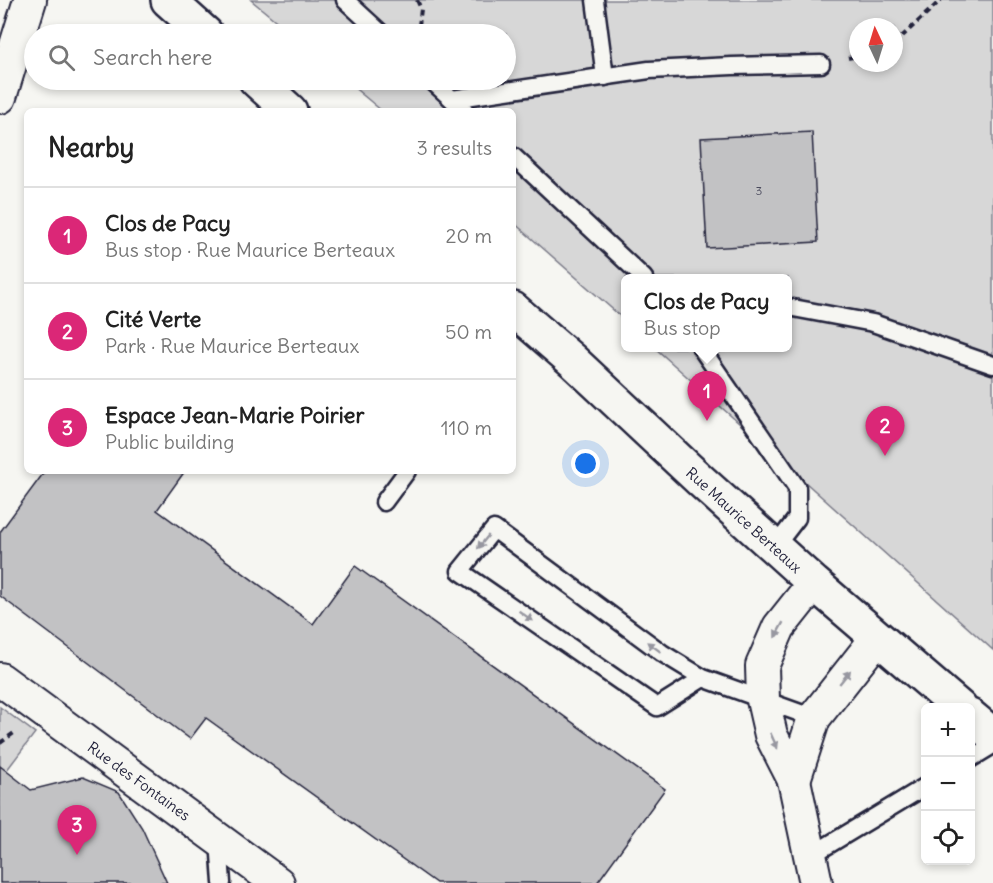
<!DOCTYPE html>
<meta charset="utf-8">
<style>
:root{--surface:#fff;--page:#f6f6f6;--text:#222;--muted:#767676;--line:#e0e0e0;--accent:#db2777}
body{margin:0;font-family:Delius,sans-serif;background:var(--page);color:var(--text)}
.controls{position:absolute;right:18px;bottom:18px;display:grid;overflow:hidden;border-radius:9px;box-shadow:0 3px 9px #0003}
.controls button{width:54px;height:54px;display:grid;place-items:center;padding:0;border:0;border-bottom:2px solid var(--line);background:var(--surface);color:var(--text);font:30px sans-serif}
.compass{position:absolute;left:849px;top:18px;width:54px;height:54px;border-radius:50%;background:var(--surface);box-shadow:0 3px 9px #0003;rotate:356deg}
.you{position:absolute;left:586px;top:464px;width:21px;height:21px;margin:-15px;border:4px solid #fff;border-radius:50%;background:#1a73e8;box-shadow:0 0 0 9px #1a73e833}
.badge{display:grid;place-items:center;width:39px;height:39px;border-radius:50%;background:var(--accent);color:#fff;font-size:20px;font-weight:700}
.pin{position:absolute;translate:-50% -50px;filter:drop-shadow(0 2px 3px #0008)}
.pin::after{content:'';position:absolute;top:32px;width:21px;height:18px;background:inherit;clip-path:polygon(0 0,100% 0,50% 100%)}
.popup{position:absolute;left:621px;top:274px;width:171px;height:78px;box-sizing:border-box;display:grid;place-content:center;border-radius:9px;background:var(--surface);filter:drop-shadow(0 2px 4px #0005);font-size:20px;white-space:nowrap;color:var(--muted)}
.popup b{font-size:22px;color:var(--text)}
.popup::after{content:'';position:absolute;left:50%;top:100%;margin-left:-12px;border:12px solid transparent;border-top-color:var(--surface)}
.list{margin:0;padding:0;list-style:none}
h2{display:flex;justify-content:space-between;align-items:center;height:78px;margin:0;padding:0 24px;font-size:26px}
h2 small{font-size:20px;font-weight:400;color:var(--muted)}
.list li{display:grid;grid-template-columns:39px 1fr auto;gap:18px;align-items:center;box-sizing:border-box;height:96px;padding:0 24px;border-top:2px solid var(--line)}
.list b{display:block;font-size:22px;white-space:nowrap}
.list p{margin:0;font-size:20px;white-space:nowrap;color:var(--muted)}
.list em{font-size:20px;font-style:normal;color:var(--muted)}
.icon{flex:none;width:33px;height:33px;fill:none;stroke:currentColor;stroke-width:2;stroke-linecap:round;stroke-linejoin:round}
.map{position:relative;flex:none;width:993px;height:883px;overflow:hidden}
.search{position:absolute;background:var(--surface);box-shadow:0 3px 9px #0003;left:24px;top:24px;width:492px;height:66px;display:flex;align-items:center;gap:15px;box-sizing:border-box;padding:0 21px;border-radius:33px;color:var(--muted);font-size:22px}
.panel{position:absolute;background:var(--surface);box-shadow:0 3px 9px #0003;left:24px;top:108px;width:492px;height:366px;border-radius:9px}
.map>svg:first-child{display:block}
</style>
<div class="map">
<svg width="993" height="883" viewBox="0 0 993 883">
<rect width="100%" height="100%" fill="#f6f6f2"/>
<filter id="ink" filterUnits="userSpaceOnUse"><feTurbulence type="fractalNoise" baseFrequency=".0167" numOctaves="2"/><feDisplacementMap in="SourceGraphic" scale="12" xChannelSelector="R" yChannelSelector="G"/><feConvolveMatrix kernelMatrix="1 2 1 2 8 2 1 2 1" color-interpolation-filters="sRGB"/></filter>
<g filter="url(#ink)">
<g fill="#d7d7d7" stroke="#7c7c89" stroke-width="1.5" fill-rule="evenodd">
<path d="M 251,0 L 993,0 L 993,650 L 655,348 L 788,348 L 788,278 L 626,278 L 626,321 L 513,222 L 513,111 L 382,111 L 345,80 L 506,80 L 506,34 L 292,34 ZM 858,27 L 894,27 L 894,63 L 858,63 Z"/>
<polygon points="0,707 35,733 0,779"/>
</g>
<g fill="#c2c2c4" stroke="#22223b" stroke-width="1.5">
<polygon points="812,132 818,242 707,248 701,138"/>
<polygon points="45,471 185,471 157,510 313,624 355,566 665,789 597,883 436,883 206,718 190,739 0,596 0,532"/>
<polygon points="0,766 31,790 83,777 119,792 142,828 167,883 0,883"/>
</g>
<g fill="none" stroke-linecap="round" stroke-linejoin="round">
<defs>
<g id="service">
<polyline points="345,0 382,34"/>
<polyline points="595,0 605,77"/>
<polyline points="431,80 465,111"/>
<polyline points="452,99 649,70 732,66 821,64"/>
<polyline points="513,156 644,278"/>
<polyline points="788,307 873,323 993,365"/>
<polyline points="701,348 797,488 797,518 774,548"/>
<polyline points="384,502 407,471"/>
<polyline points="703,678 657,707 460,571 494,529 662,653 703,678 814,718"/>
<polyline points="970,759 993,745"/>
<polyline points="219,840 222,883"/>
<polyline points="810,856 926,786"/>
</g>
<g id="minor">
<polyline points="0,97 30,0"/>
<polyline points="814,583 779,627 762,666 763,700 771,735 794,780 816,883"/>
<polyline points="0,679 278,883"/>
<polyline points="794,780 814,718 877,638"/>
</g>
<g id="tertiary">
<polyline points="168,0 206,34"/>
<polyline points="256,80 290,111"/>
<polyline points="513,309 573,361 700,480 814,583 960,708"/>
<polyline points="970,716 993,735"/>
</g>
</defs>
<use href="#service" stroke="#22223b" stroke-width="21"/>
<use href="#minor" stroke="#22223b" stroke-width="36"/>
<use href="#tertiary" stroke="#22223b" stroke-width="38"/>
<g stroke="#22223b" stroke-width="4" stroke-dasharray="6 4.5" stroke-linecap="butt">
<polyline points="417,0 421,9 418,34"/>
<polyline points="894,44 941,0"/>
<polyline points="848,58 858,56"/>
<polyline points="0,743 14,733"/>
</g>
<use href="#service" stroke="#f6f6f2" stroke-width="16"/>
<use href="#minor" stroke="#f6f6f2" stroke-width="32"/>
<use href="#tertiary" stroke="#f6f6f2" stroke-width="33"/>
</g>
<defs><path id="oneway-solid" d="M-6-.8H1V-3.2L6.5 0L1 3.2V.8H-6Z" transform="scale(1.5)"/></defs>
<g fill="#9797a0">
<use href="#oneway-solid" transform="translate(483 542) rotate(129)"/>
<use href="#oneway-solid" transform="translate(526 616) rotate(35)"/>
<use href="#oneway-solid" transform="translate(779 630) rotate(119)"/>
<use href="#oneway-solid" transform="translate(654 647) rotate(-144)"/>
<use href="#oneway-solid" transform="translate(845 677) rotate(-51)"/>
<use href="#oneway-solid" transform="translate(774 741) rotate(65)"/>
</g>
</g>
<g text-anchor="middle" dominant-baseline="central" stroke-width="5" stroke-linejoin="round" paint-order="stroke">
<g font-size="12" fill="#4a4a5d">
<text x="759" y="190">3</text>
</g>
<g font-size="15" fill="#22223b" stroke="#f6f6f2">
<text transform="translate(744 520) rotate(42)">Rue Maurice Berteaux</text>
<text transform="translate(139 781) rotate(36)">Rue des Fontaines</text>
</g>
</g>
</svg>
<div class="controls">
<button>+</button>
<button>−</button>
<button><svg class="icon" aria-label="locate" viewBox="0 0 24 24"><circle cx="12" cy="12" r="6"/><path d="M12 2v4M12 18v4M2 12h4M18 12h4"/></svg></button>
</div>
<svg class="compass" viewBox="-18 -18 36 36"><path d="M0-13l5 13h-10z" fill="#e53935"/><path d="M0 13l5-13h-10z" fill="#767676"/></svg>
<div class="you"></div>
<div class="pin badge" style="left:707px;top:421px">1</div>
<div class="popup"><b>Clos de Pacy</b>Bus stop</div>
<div class="pin badge" style="left:885px;top:456px">2</div>
<div class="pin badge" style="left:77px;top:855px">3</div>
<div class="search"><svg class="icon" aria-label="search" viewBox="0 0 24 24"><circle cx="10" cy="10" r="6"/><path d="M15 15l6 6"/></svg>Search here</div>
<section class="panel">
<h2>Nearby<small>3 results</small></h2>
<ul class="list">
<li><span class="badge">1</span><div><b>Clos de Pacy</b><p>Bus stop · Rue Maurice Berteaux</p></div><em>20 m</em></li>
<li><span class="badge">2</span><div><b>Cité Verte</b><p>Park · Rue Maurice Berteaux</p></div><em>50 m</em></li>
<li><span class="badge">3</span><div><b>Espace Jean-Marie Poirier</b><p>Public building</p></div><em>110 m</em></li>
</ul>
</section>
</div>
